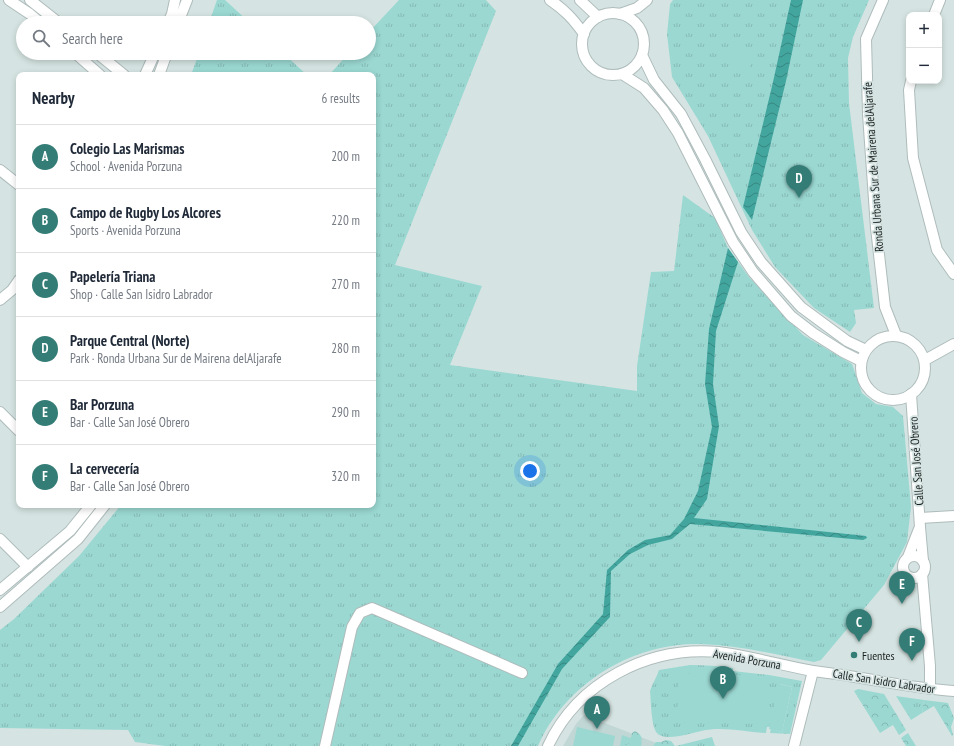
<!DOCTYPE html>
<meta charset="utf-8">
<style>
:root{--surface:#fff;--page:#f6f6f7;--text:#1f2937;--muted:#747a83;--line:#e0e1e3;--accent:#347c76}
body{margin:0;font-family:"PT Sans Narrow",sans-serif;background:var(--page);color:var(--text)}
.controls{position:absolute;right:12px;top:12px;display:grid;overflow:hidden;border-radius:8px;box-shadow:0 2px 6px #0003}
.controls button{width:36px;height:36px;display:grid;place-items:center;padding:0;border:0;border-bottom:1px solid var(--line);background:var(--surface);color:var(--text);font:20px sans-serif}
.you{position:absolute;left:530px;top:471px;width:14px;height:14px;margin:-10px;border:3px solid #fff;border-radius:50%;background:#1a73e8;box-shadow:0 0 0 6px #1a73e833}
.badge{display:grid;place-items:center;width:26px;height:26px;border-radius:50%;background:var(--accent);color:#fff;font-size:13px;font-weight:700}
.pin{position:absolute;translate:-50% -33px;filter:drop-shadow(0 1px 2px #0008)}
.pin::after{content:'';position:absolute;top:21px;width:14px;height:12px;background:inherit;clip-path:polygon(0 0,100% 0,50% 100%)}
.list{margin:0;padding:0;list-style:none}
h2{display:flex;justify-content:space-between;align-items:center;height:52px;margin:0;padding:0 16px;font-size:17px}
h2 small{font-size:13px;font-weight:400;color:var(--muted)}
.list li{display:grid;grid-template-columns:26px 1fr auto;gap:12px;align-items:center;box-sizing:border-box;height:64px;padding:0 16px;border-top:1px solid var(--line)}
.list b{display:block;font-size:15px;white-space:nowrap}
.list p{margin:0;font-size:13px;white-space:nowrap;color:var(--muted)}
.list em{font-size:13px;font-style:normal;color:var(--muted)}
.icon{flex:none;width:22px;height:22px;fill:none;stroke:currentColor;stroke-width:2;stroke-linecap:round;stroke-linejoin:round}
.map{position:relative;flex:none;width:954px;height:746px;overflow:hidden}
.search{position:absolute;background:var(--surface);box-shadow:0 2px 6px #0003;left:16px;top:16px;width:360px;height:44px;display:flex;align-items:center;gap:10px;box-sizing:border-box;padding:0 14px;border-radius:22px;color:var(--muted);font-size:15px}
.panel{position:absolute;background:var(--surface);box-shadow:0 2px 6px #0003;left:16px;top:72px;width:360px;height:436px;border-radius:8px}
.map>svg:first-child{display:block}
</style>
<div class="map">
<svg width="954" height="746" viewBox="0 0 954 746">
<defs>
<pattern id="grass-tufts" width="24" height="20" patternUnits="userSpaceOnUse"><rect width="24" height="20" fill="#9bd8d2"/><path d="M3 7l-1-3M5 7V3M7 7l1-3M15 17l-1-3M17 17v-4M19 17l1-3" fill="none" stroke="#85b9b4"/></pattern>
<pattern id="forest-crowns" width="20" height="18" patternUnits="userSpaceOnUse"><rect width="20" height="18" fill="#9bd8d2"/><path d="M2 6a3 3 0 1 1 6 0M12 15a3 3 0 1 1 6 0" fill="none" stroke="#85b9b4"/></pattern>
<pattern id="water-waves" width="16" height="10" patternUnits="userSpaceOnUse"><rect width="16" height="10" fill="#42a69f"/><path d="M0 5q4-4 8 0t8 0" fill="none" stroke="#368781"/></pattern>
</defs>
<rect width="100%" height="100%" fill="#d5e4e2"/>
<polygon fill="#c0d7d5" points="584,715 664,746 563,746 576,724"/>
<g fill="url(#grass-tufts)">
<polygon points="217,0 225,0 250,23 209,23"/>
<path d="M 399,0 L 486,0 L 496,11 L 395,265 L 482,286 L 450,365 L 637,391 L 637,366 L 651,272 L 674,271 L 683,195 L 715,218 L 728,248 L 749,277 L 803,335 L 852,364 L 862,393 L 876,404 L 893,407 L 903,416 L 911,507 L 907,542 L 884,585 L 821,660 L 814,662 C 777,655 739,645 701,644 C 633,642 565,684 538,746 L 165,746 L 135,742 L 128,730 L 0,728 L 0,630 L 14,619 L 79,556 L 121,505 L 373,505 L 373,75 L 329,75 L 349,53 L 369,53 L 369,32 Z"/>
<polygon points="673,0 869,0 853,37 848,58 849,103 874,308 854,310 856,323 850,332 814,308 775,267 752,230 708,136 672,77 667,34 670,4"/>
<polygon points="199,53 283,53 307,75 191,75"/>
<path d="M 690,665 C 705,665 719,666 733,668 L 733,671 L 769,675 L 802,681 L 790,734 L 770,733 L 771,729 L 782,732 L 792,687 L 780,684 L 770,727 L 767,727 L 766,733 C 744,732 723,726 701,731 C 692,733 664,742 657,733 C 651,726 651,701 650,691 C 652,684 657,677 659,670 Z"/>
<polygon points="896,696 924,700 922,713 911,720"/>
<polygon points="622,735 642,742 641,746 620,746"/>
<polygon points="712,737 715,746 676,746"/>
</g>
<g fill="url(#forest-crowns)">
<polygon points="858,689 884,694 906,730 899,735 893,725 880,733 854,691"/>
<polygon points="924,700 948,703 954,718 951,727 953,735 952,736 934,706 922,713"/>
<path d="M 635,731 C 642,735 644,739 639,746 L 625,746 L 630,742 L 632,733 Z"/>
<polygon points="908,733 916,746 906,746 901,738"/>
<polygon points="666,740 671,741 675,746 653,746 656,742 661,742"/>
</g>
<g fill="#9bd8d2">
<circle cx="740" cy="58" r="13"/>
<polygon points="679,673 768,676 766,724 677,722"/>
<polygon points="779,684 792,687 782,732 769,729"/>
<polygon points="577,727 615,736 613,746 573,746"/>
</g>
<g fill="url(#water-waves)">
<polygon points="791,0 803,0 786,81 752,220 743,207 773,82"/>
<polygon points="728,248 738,262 716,331 713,384 719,426 707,499 694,518 866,536 867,538 863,540 690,524 672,539 648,545 630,554 611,571 610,617 562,669 518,746 511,746 558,664 603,614 607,570 628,550 645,540 670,535 684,519 698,491 712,427 705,384 709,329"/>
</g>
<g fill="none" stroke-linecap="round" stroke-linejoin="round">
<defs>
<g id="minor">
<polyline points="9,0 30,14 41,23"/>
<polyline points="30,0 59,23"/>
<path d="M 550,0 C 565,10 573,19 584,34"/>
<polyline points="580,0 598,17"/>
<polyline points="883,0 866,39 868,114 876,228 885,307 896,335"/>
<circle cx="613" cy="44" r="31"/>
<polyline points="620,14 637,8 647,0"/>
<polyline points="934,15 940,0"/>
<polyline points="168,23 172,14 175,0"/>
<polyline points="178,23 187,0"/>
<polyline points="75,53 100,75"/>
<polyline points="97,53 124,75"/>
<polyline points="642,55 654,80 681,114 705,159 741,232 761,262 801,307 847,341 866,350"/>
<polyline points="622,74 644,88 663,110 678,133 733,242 753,272 791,316 813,333 843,352 861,361"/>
<polyline points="145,75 155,53"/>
<polyline points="159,75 167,53"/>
<polyline points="911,81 909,90 913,158 937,250 954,274"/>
<polyline points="0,170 19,185"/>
<polyline points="0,300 12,290 19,280"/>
<circle cx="893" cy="368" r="32"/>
<polyline points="925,360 954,344"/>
<polyline points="911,394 920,527 923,561"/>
<polyline points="0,412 19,431"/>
<polyline points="920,518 954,516"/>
<polyline points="0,539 28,567"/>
<circle cx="914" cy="567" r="11"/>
<polyline points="908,557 919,529"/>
<polyline points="922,574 930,666 930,689"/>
<polyline points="0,590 70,531 91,505"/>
<polyline points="0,607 78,539 105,505"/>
<polyline points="325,746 352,627 360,613 372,608 522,673"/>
<path d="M 548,746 C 578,682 648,646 718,652 C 750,656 781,665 813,671 C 829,673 845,675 861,678 C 892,683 923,689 954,691"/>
<polyline points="794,746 813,671"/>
</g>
</defs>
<use href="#minor" stroke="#aebcbb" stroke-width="12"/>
<use href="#minor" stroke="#fff" stroke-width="10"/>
</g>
<circle fill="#347c76" stroke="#d5e4e2" stroke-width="1.5" cx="854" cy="655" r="4"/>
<g text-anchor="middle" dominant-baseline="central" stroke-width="3.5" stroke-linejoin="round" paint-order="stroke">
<g font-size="12" fill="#1b2120" stroke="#d5e4e2">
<text transform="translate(873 167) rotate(-94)">Ronda Urbana Sur de Mairena delAljarafe</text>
<text transform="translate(916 461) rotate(-94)">Calle San José Obrero</text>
<text transform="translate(747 659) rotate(10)">Avenida Porzuna</text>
<text transform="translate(884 681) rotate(9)">Calle San Isidro Labrador</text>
</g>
<g font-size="12" fill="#1b2120" stroke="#d5e4e2" text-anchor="start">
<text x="862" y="655">Fuentes</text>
</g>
</g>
</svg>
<div class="controls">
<button>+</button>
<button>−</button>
</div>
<div class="you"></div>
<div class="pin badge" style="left:597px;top:729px">A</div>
<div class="pin badge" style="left:723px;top:699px">B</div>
<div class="pin badge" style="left:859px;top:642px">C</div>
<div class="pin badge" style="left:799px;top:198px">D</div>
<div class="pin badge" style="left:902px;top:604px">E</div>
<div class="pin badge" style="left:912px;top:661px">F</div>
<div class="search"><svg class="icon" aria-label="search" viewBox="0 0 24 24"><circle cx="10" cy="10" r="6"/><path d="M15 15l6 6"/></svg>Search here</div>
<section class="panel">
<h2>Nearby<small>6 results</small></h2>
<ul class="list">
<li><span class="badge">A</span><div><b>Colegio Las Marismas</b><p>School · Avenida Porzuna</p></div><em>200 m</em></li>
<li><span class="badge">B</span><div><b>Campo de Rugby Los Alcores</b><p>Sports · Avenida Porzuna</p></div><em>220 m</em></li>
<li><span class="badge">C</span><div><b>Papelería Triana</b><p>Shop · Calle San Isidro Labrador</p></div><em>270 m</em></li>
<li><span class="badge">D</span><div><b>Parque Central (Norte)</b><p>Park · Ronda Urbana Sur de Mairena delAljarafe</p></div><em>280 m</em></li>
<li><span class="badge">E</span><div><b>Bar Porzuna</b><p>Bar · Calle San José Obrero</p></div><em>290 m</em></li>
<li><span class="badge">F</span><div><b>La cervecería</b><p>Bar · Calle San José Obrero</p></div><em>320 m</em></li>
</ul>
</section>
</div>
